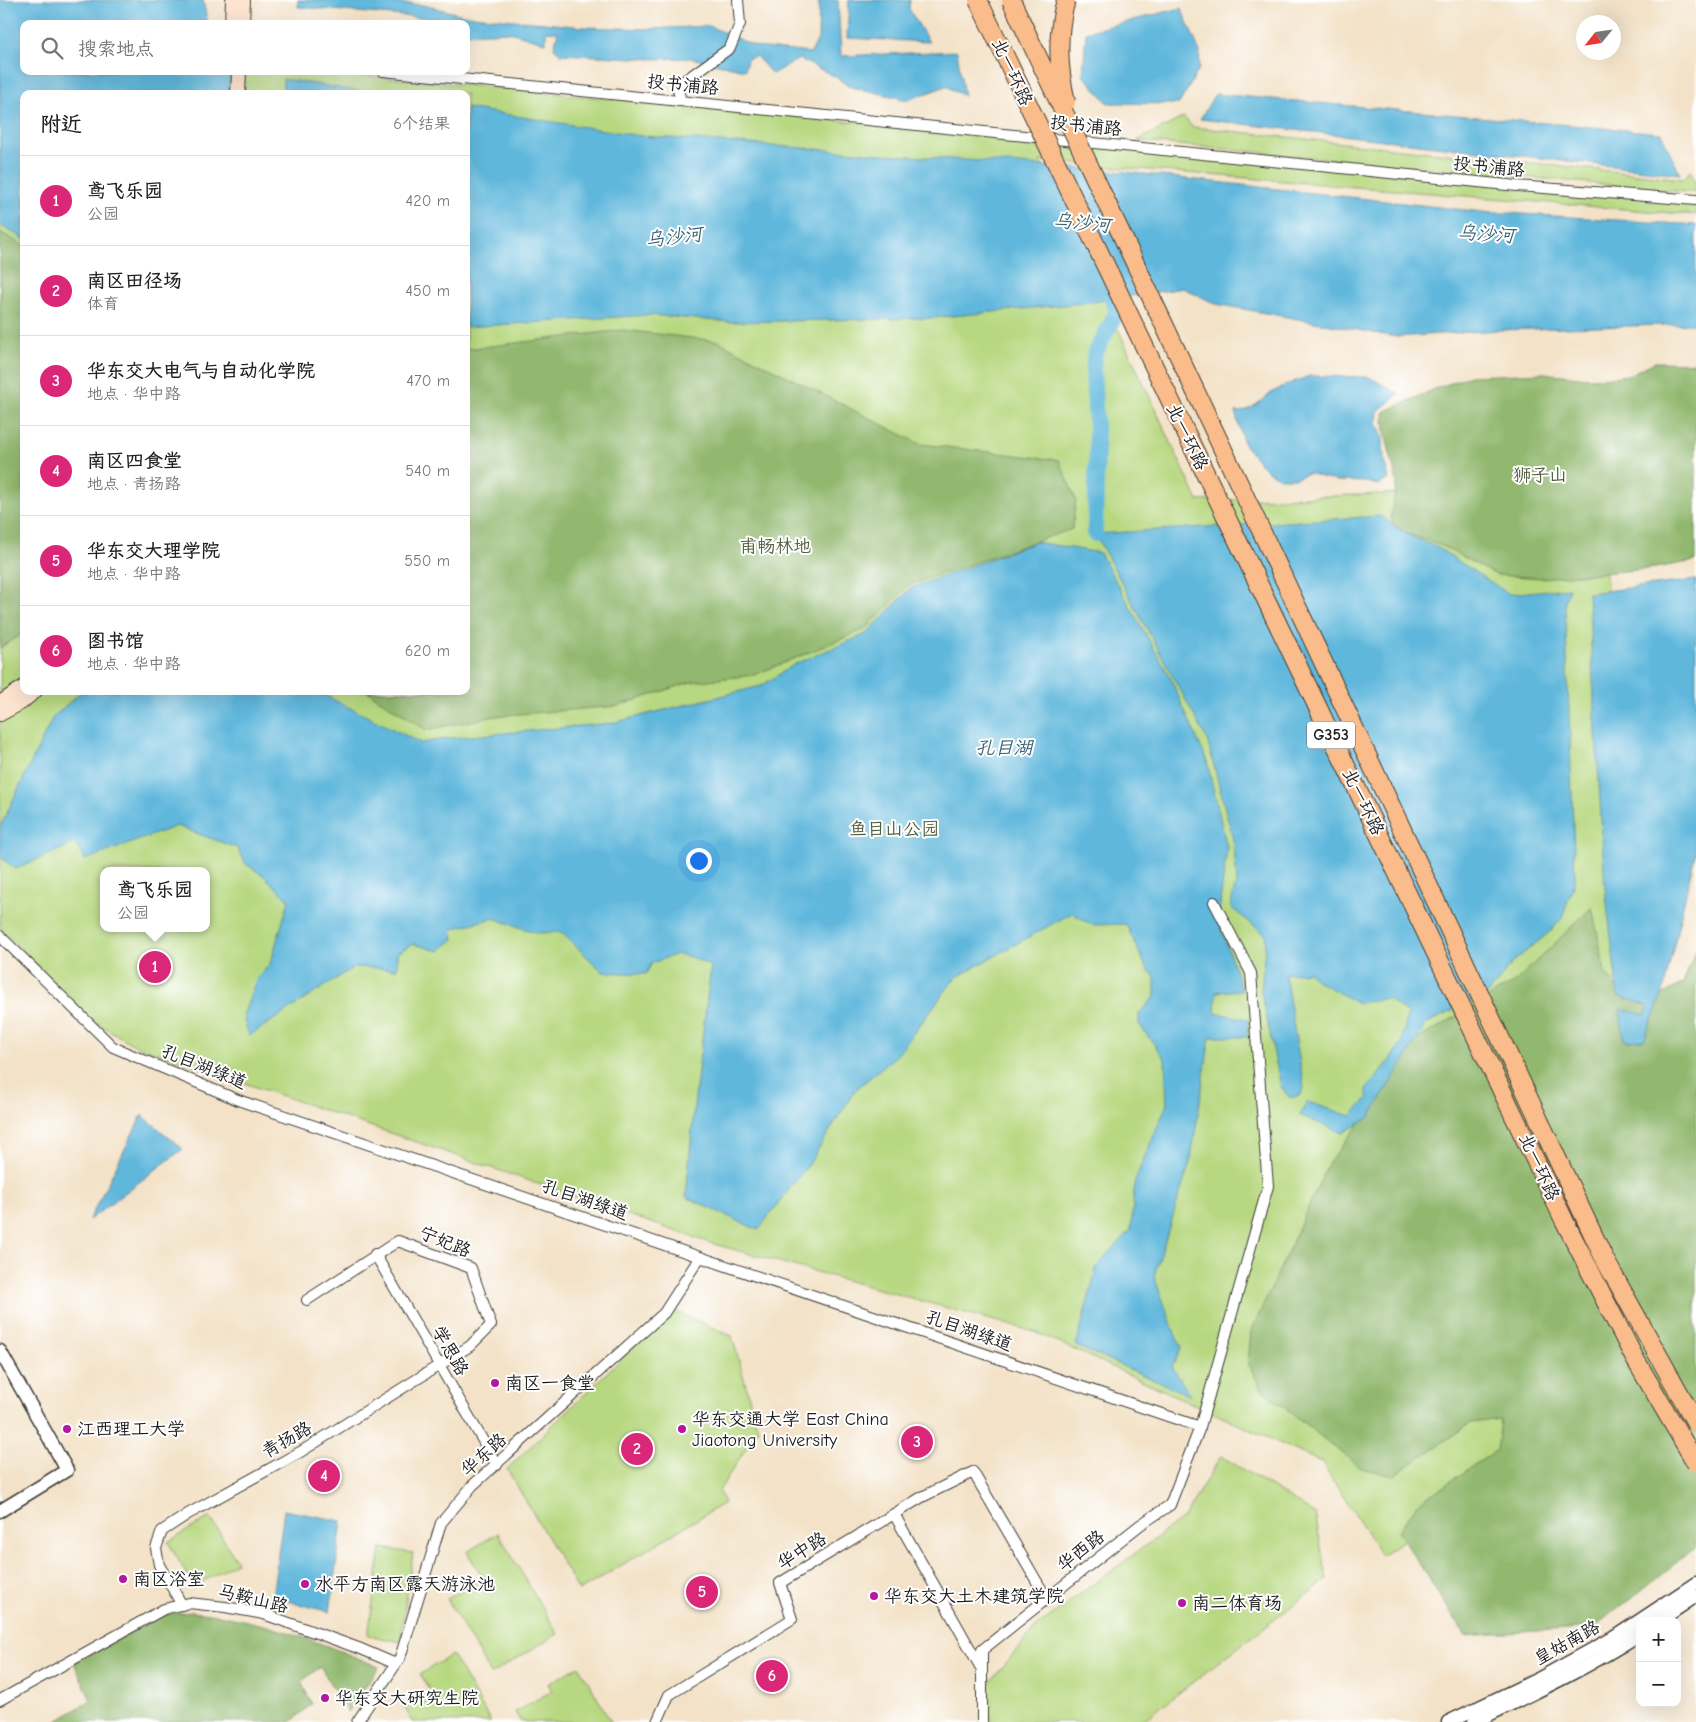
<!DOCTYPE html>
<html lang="zh">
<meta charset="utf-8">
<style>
:root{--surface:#fff;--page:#f6f6f6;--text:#222;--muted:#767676;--line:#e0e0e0;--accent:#db2777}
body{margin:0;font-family:"Comic Neue","LXGW WenKai TC",sans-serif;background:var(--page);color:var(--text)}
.controls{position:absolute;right:15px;bottom:15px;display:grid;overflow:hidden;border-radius:10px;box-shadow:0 5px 20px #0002}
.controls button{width:45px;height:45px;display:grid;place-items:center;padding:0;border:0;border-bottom:1px solid var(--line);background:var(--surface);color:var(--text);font:25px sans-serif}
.compass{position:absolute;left:1576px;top:15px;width:45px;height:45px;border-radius:50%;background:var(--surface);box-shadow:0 5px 20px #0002;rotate:240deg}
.you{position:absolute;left:698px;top:860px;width:18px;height:18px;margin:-12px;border:4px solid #fff;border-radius:50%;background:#1a73e8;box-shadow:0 0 0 8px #1a73e833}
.badge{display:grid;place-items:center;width:32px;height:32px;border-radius:50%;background:var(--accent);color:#fff;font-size:16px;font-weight:700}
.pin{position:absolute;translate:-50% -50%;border:2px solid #fff;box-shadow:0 1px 5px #0006}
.popup{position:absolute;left:100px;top:867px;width:110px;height:65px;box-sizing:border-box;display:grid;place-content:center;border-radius:10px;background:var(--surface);filter:drop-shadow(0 1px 4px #0005);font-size:16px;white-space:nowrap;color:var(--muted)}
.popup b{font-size:19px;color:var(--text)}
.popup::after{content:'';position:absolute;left:50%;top:100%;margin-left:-10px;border:10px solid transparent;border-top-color:var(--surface)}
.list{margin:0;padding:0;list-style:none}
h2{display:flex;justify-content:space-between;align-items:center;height:65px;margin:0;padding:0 20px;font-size:21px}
h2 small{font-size:16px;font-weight:400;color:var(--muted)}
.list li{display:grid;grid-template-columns:32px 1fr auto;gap:15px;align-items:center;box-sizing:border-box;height:90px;padding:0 20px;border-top:1px solid var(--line)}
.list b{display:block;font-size:19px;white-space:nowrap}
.list p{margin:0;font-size:16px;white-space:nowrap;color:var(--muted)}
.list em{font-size:16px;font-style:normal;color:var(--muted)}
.icon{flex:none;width:28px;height:28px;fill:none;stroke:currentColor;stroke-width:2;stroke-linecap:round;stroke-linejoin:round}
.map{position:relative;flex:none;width:1696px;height:1722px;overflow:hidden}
.search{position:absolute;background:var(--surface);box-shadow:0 5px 20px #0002;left:20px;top:20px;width:450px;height:55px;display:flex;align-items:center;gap:12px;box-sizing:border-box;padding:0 18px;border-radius:10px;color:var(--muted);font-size:19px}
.panel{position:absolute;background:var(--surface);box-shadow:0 5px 20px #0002;left:20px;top:90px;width:450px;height:605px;border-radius:10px}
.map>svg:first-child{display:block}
</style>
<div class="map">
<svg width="1696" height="1722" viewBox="0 0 1696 1722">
<rect width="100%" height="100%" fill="#fff"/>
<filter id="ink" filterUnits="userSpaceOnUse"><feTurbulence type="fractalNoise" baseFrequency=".02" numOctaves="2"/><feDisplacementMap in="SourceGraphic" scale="10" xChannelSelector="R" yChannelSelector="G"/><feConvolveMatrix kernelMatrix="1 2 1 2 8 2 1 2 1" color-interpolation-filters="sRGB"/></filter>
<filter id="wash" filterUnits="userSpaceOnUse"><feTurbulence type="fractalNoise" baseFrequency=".0096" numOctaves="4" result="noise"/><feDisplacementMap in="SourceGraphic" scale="20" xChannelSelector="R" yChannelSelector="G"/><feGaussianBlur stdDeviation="1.12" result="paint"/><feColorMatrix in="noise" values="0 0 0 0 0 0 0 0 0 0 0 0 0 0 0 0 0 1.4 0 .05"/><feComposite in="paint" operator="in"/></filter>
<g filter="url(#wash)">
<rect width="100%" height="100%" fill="#f3e2c7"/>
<g fill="#b7d880" stroke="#6a7a4e" fill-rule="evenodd">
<path d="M 0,45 L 24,71 L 319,71 L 1696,202 L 1696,215 L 1040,161 L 1198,501 L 1409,493 L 1602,529 L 1640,973 L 1604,1011 L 1635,1390 L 1381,1555 L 1321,1462 L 1035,1332 L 710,1243 L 134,1045 L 92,1020 L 0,928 ZM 24,94 L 466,94 L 466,691 L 24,691 ZM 104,871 L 206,871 L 206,928 L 104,928 Z"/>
<path d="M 1184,117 L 1192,127 L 1684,179 L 1690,171 C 1694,177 1696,184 1694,192 L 1685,192 L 1137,141 Z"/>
<polygon points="672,1310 732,1336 758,1429 719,1491 724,1503 579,1591 507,1469"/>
<polygon points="1221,1456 1315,1514 1327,1579 1141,1722 991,1722 982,1692 1036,1627 1184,1517"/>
<polygon points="210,1517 237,1562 194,1587 168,1542"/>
<polygon points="498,1533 558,1634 491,1674 447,1599 483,1578 467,1552"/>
<polygon points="381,1548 413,1553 400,1642 368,1635"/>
<polygon points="452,1655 491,1722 413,1722 404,1707 430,1691 420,1674"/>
<polygon points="579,1666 611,1722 521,1722 515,1712 552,1691 548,1684"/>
</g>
<g fill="#91b86e" stroke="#566a45">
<polygon points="0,232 24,246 24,633 0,648"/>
<polygon points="622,330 718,341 920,444 1059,460 1076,500 1072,529 909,585 866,629 754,675 691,682 618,706 496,716 426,730 367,691 466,691 466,349"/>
<polygon points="1655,362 1696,363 1696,561 1648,569 1541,578 1496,575 1442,546 1408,534 1393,524 1391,516 1397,482 1385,433 1384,412 1437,388 1470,376 1545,373 1588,378 1613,377 1628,375"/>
<polygon points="1592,907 1605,972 1626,1000 1657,998 1683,983 1696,949 1696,1547 1595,1627 1466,1636 1398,1531 1417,1504 1497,1450 1501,1419 1471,1423 1393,1476 1361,1468 1262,1390 1248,1363 1251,1332 1328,1164 1375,1103 1403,1048 1516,981"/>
<path d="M 193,1612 C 261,1619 317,1641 379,1667 L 348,1712 L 320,1667 L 301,1682 L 312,1704 L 291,1722 L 55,1722 L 91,1700 L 74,1663 L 165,1614 Z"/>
</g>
<g fill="#5fb7dc" stroke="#3e6a7c">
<polygon points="0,0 203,0 208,24 24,24 24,71 227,71 231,77 230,94 24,94 24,239 0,225"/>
<polygon points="298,0 360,0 424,5 463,15 584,27 649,29 709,26 757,47 811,53 818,39 819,0 838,0 841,56 957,51 964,96 946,86 908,100 848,86 836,77 799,59 772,74 756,56 747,59 745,70 690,58 651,59 561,54 554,48 558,32 546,31 546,43 510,32 466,34 466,24 437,24 438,19 298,7"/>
<polygon points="849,0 910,0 909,9 929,42 847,38"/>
<polygon points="1181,8 1200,52 1199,69 1179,104 1108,103 1083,75 1086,32"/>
<polygon points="283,79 377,94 283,94"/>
<polygon points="1215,94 1661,133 1680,174 1200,119"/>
<polygon points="466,108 641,136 1126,172 1492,213 1507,213 1696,225 1696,324 1499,330 1396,337 1216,304 1183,288 1093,302 932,318 731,322 649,315 466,327"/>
<path d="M 1309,376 L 1369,377 L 1399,394 L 1378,411 L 1377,421 L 1383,439 L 1384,461 L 1389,479 L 1378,485 L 1367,482 L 1336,481 L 1308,473 L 1296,478 L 1280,478 L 1269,472 L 1260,464 L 1244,444 L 1235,412 C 1250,413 1262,399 1273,392 C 1284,385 1297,381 1309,376 Z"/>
<polygon points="1381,516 1404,533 1438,548 1509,594 1569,588 1565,602 1575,880 1562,918 1552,930 1513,962 1489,993 1427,1023 1369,1118 1342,1133 1299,1115 1308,1102 1351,1116 1368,1098 1366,1090 1388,1063 1401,1043 1408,1014 1387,998 1357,1003 1316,980 1309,972 1285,974 1304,1088 1300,1095 1290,1098 1281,1087 1261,991 1266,935 1230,907 1237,880 1233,839 1207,739 1095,534"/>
<polygon points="1036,542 1100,553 1170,677 1207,761 1227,848 1218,919 1242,990 1216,992 1215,1013 1248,1019 1247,1037 1210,1037 1191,1159 1154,1276 1176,1336 1182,1347 1172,1367 1191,1396 1076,1346 1097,1266 1131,1230 1135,1180 1167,1104 1165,1059 1139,1024 1139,1014 1155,997 1155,977 1146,967 1126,924 1092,925 1072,913 955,978 898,1054 855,1090 811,1161 758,1230 686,1197 695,1096 711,966 691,957 677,954 652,963 646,974 603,972 561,932 537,933 493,918 452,929 454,939 439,951 413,944 397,953 397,969 354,967 249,1036 243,1016 256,980 270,964 289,900 264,876 246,864 237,848 177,826 85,860 75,843 16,869 0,857 0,827 53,717 82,691 316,691 421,743 451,738 612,723 761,686 795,664 866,634 911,588"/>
<polygon points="1696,580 1696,850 1663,992 1644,1040 1624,1041 1620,1009 1645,1015 1649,1006 1618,996 1605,887 1588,593"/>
<polygon points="142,1115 183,1149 89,1220"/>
<polygon points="284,1510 342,1521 330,1612 272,1597"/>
</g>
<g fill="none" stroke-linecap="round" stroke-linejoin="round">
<polyline stroke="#5fb7dc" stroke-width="16" points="1095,534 1097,445 1093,368 1095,353 1117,312 1107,285"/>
</g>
</g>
<g filter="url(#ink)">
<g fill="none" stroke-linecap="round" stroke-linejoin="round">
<defs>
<g id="minor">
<polyline points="383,71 1517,186 1696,200"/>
<polyline points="681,101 677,86 730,48 740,24 738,0"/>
<polyline points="0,936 113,1047 238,1100 1200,1427"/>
<polyline points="375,1254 497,1465"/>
<polyline points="894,1514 981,1668"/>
<polyline points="182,1605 159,1565 156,1548 162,1531 188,1514 302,1451 470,1346 491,1325 471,1268 398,1241 307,1300"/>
<polyline points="0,1700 164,1609 189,1603 225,1607 264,1614 361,1649 396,1664"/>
<polyline points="357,1722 400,1658 441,1523 473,1485 664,1313 700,1257"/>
<polyline points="657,1722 669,1695 792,1619 780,1583 922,1497 973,1472 1047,1599"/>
<polyline points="982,1722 982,1650 1140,1525 1170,1505 1200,1427 1268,1186 1251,973 1214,902"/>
</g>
<g id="tertiary">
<polyline points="0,1351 67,1470 0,1511"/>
<polyline points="1659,1621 1696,1596"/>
<polyline points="1448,1722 1538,1679 1613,1638 1696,1583"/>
<path d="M 1474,1722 C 1530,1695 1588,1668 1640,1634"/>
</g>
<g id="secondary">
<polyline points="232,24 233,0"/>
<polyline points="242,24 243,0"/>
<polyline points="238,94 239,71"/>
<polyline points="0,703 24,687"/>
<polyline points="0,714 22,702 35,691"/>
</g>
</defs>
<use href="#minor" stroke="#3c3a36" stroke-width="12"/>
<use href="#tertiary" stroke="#3c3a36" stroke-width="15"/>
<use href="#secondary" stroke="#3c3a36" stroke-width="16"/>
<use href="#minor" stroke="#fff" stroke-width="10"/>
<use href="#tertiary" stroke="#fff" stroke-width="12"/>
<use href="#secondary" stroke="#fde4d0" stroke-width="14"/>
<defs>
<g id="trunk-bridge">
<polyline points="978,0 1564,1220 1635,1359 1696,1463"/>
<polyline points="1011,0 1605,1260 1696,1423"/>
<path d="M 1066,0 C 1056,34 1058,68 1066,102"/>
</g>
</defs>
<use href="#trunk-bridge" stroke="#3c3a36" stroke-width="20" stroke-linecap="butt"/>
<use href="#trunk-bridge" stroke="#f9bc8a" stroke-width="18"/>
</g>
</g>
<g fill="#b5179e" stroke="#fff" stroke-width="2">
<circle cx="495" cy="1383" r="5"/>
<circle cx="67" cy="1429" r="5"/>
<circle cx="682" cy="1429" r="5"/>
<circle cx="123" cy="1579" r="5"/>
<circle cx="305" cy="1584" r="5"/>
<circle cx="874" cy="1596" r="5"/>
<circle cx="1182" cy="1603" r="5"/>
<circle cx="325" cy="1698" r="5"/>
</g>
<g text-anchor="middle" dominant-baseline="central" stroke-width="4" stroke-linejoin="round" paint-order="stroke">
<rect fill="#fff" stroke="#606060" stroke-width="1" x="1307" y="721.5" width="48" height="27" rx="4"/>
<g font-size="16" font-weight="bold" fill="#1c1c1c">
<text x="1331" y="735">G353</text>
</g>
<g font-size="18" fill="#1c1c1c" stroke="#fff">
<text transform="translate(1012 72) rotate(65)">北一环路</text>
<text transform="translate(683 85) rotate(6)">投书浦路</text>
<text transform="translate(1086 126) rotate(6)">投书浦路</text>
<text transform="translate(1489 167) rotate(6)">投书浦路</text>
<text transform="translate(1187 437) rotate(64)">北一环路</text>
<text transform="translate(1363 802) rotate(64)">北一环路</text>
<text transform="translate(204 1067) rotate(22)">孔目湖绿道</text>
<text transform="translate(1539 1167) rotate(65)">北一环路</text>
<text transform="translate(585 1200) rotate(19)">孔目湖绿道</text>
<text transform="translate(445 1242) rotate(22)">宁妃路</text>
<text transform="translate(969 1331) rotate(19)">孔目湖绿道</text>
<text transform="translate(450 1351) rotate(60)">学思路</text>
<text transform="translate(287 1440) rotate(-30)">青扬路</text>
<text transform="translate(484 1455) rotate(-42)">华东路</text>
<text transform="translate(802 1551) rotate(-32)">华中路</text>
<text transform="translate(1081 1551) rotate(-38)">华西路</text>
<text transform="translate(253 1599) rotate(13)">马鞍山路</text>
<text transform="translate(1567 1643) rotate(-29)">皇姑南路</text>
</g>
<g font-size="18" fill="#525e3f" stroke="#fff">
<text x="1540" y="475">狮子山</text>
<text x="775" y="546">甫畅林地</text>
<text x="894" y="829">鱼目山公园</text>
</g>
<g font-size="18" fill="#1c1c1c" stroke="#fff" text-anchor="start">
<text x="505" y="1383">南区一食堂</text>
<text x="692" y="1419">华东交通大学 East China<tspan x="692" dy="21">Jiaotong University</tspan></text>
<text x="77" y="1429">江西理工大学</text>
<text x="133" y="1579">南区浴室</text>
<text x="315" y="1584">水平方南区露天游泳池</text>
<text x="884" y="1596">华东交大土木建筑学院</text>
<text x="1192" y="1603">南二体育场</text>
<text x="335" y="1698">华东交大研究生院</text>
</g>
<g font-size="19" font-style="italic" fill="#3a6272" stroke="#fff">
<text transform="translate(1082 223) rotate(6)">乌沙河</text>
<text transform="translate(1486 234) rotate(4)">乌沙河</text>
<text transform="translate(674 237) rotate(-6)">乌沙河</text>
<text x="1004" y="748">孔目湖</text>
</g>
</g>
</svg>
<div class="controls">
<button>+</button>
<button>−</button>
</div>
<svg class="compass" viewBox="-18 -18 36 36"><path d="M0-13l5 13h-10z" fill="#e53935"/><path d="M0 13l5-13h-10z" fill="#767676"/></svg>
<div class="you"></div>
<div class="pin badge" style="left:155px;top:967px">1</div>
<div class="popup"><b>鸢飞乐园</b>公园</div>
<div class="pin badge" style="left:637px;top:1449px">2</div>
<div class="pin badge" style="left:917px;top:1442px">3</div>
<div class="pin badge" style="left:324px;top:1476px">4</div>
<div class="pin badge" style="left:702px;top:1592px">5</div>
<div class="pin badge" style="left:772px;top:1676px">6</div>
<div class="search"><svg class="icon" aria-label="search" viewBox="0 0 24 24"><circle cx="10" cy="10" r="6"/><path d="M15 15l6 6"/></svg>搜索地点</div>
<section class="panel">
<h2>附近<small>6个结果</small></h2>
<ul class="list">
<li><span class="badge">1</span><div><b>鸢飞乐园</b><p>公园</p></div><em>420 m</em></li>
<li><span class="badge">2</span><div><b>南区田径场</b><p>体育</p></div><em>450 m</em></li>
<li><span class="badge">3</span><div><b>华东交大电气与自动化学院</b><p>地点 · 华中路</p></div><em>470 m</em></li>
<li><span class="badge">4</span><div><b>南区四食堂</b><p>地点 · 青扬路</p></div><em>540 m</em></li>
<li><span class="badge">5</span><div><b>华东交大理学院</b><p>地点 · 华中路</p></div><em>550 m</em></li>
<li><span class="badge">6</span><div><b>图书馆</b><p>地点 · 华中路</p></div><em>620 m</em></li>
</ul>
</section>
</div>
